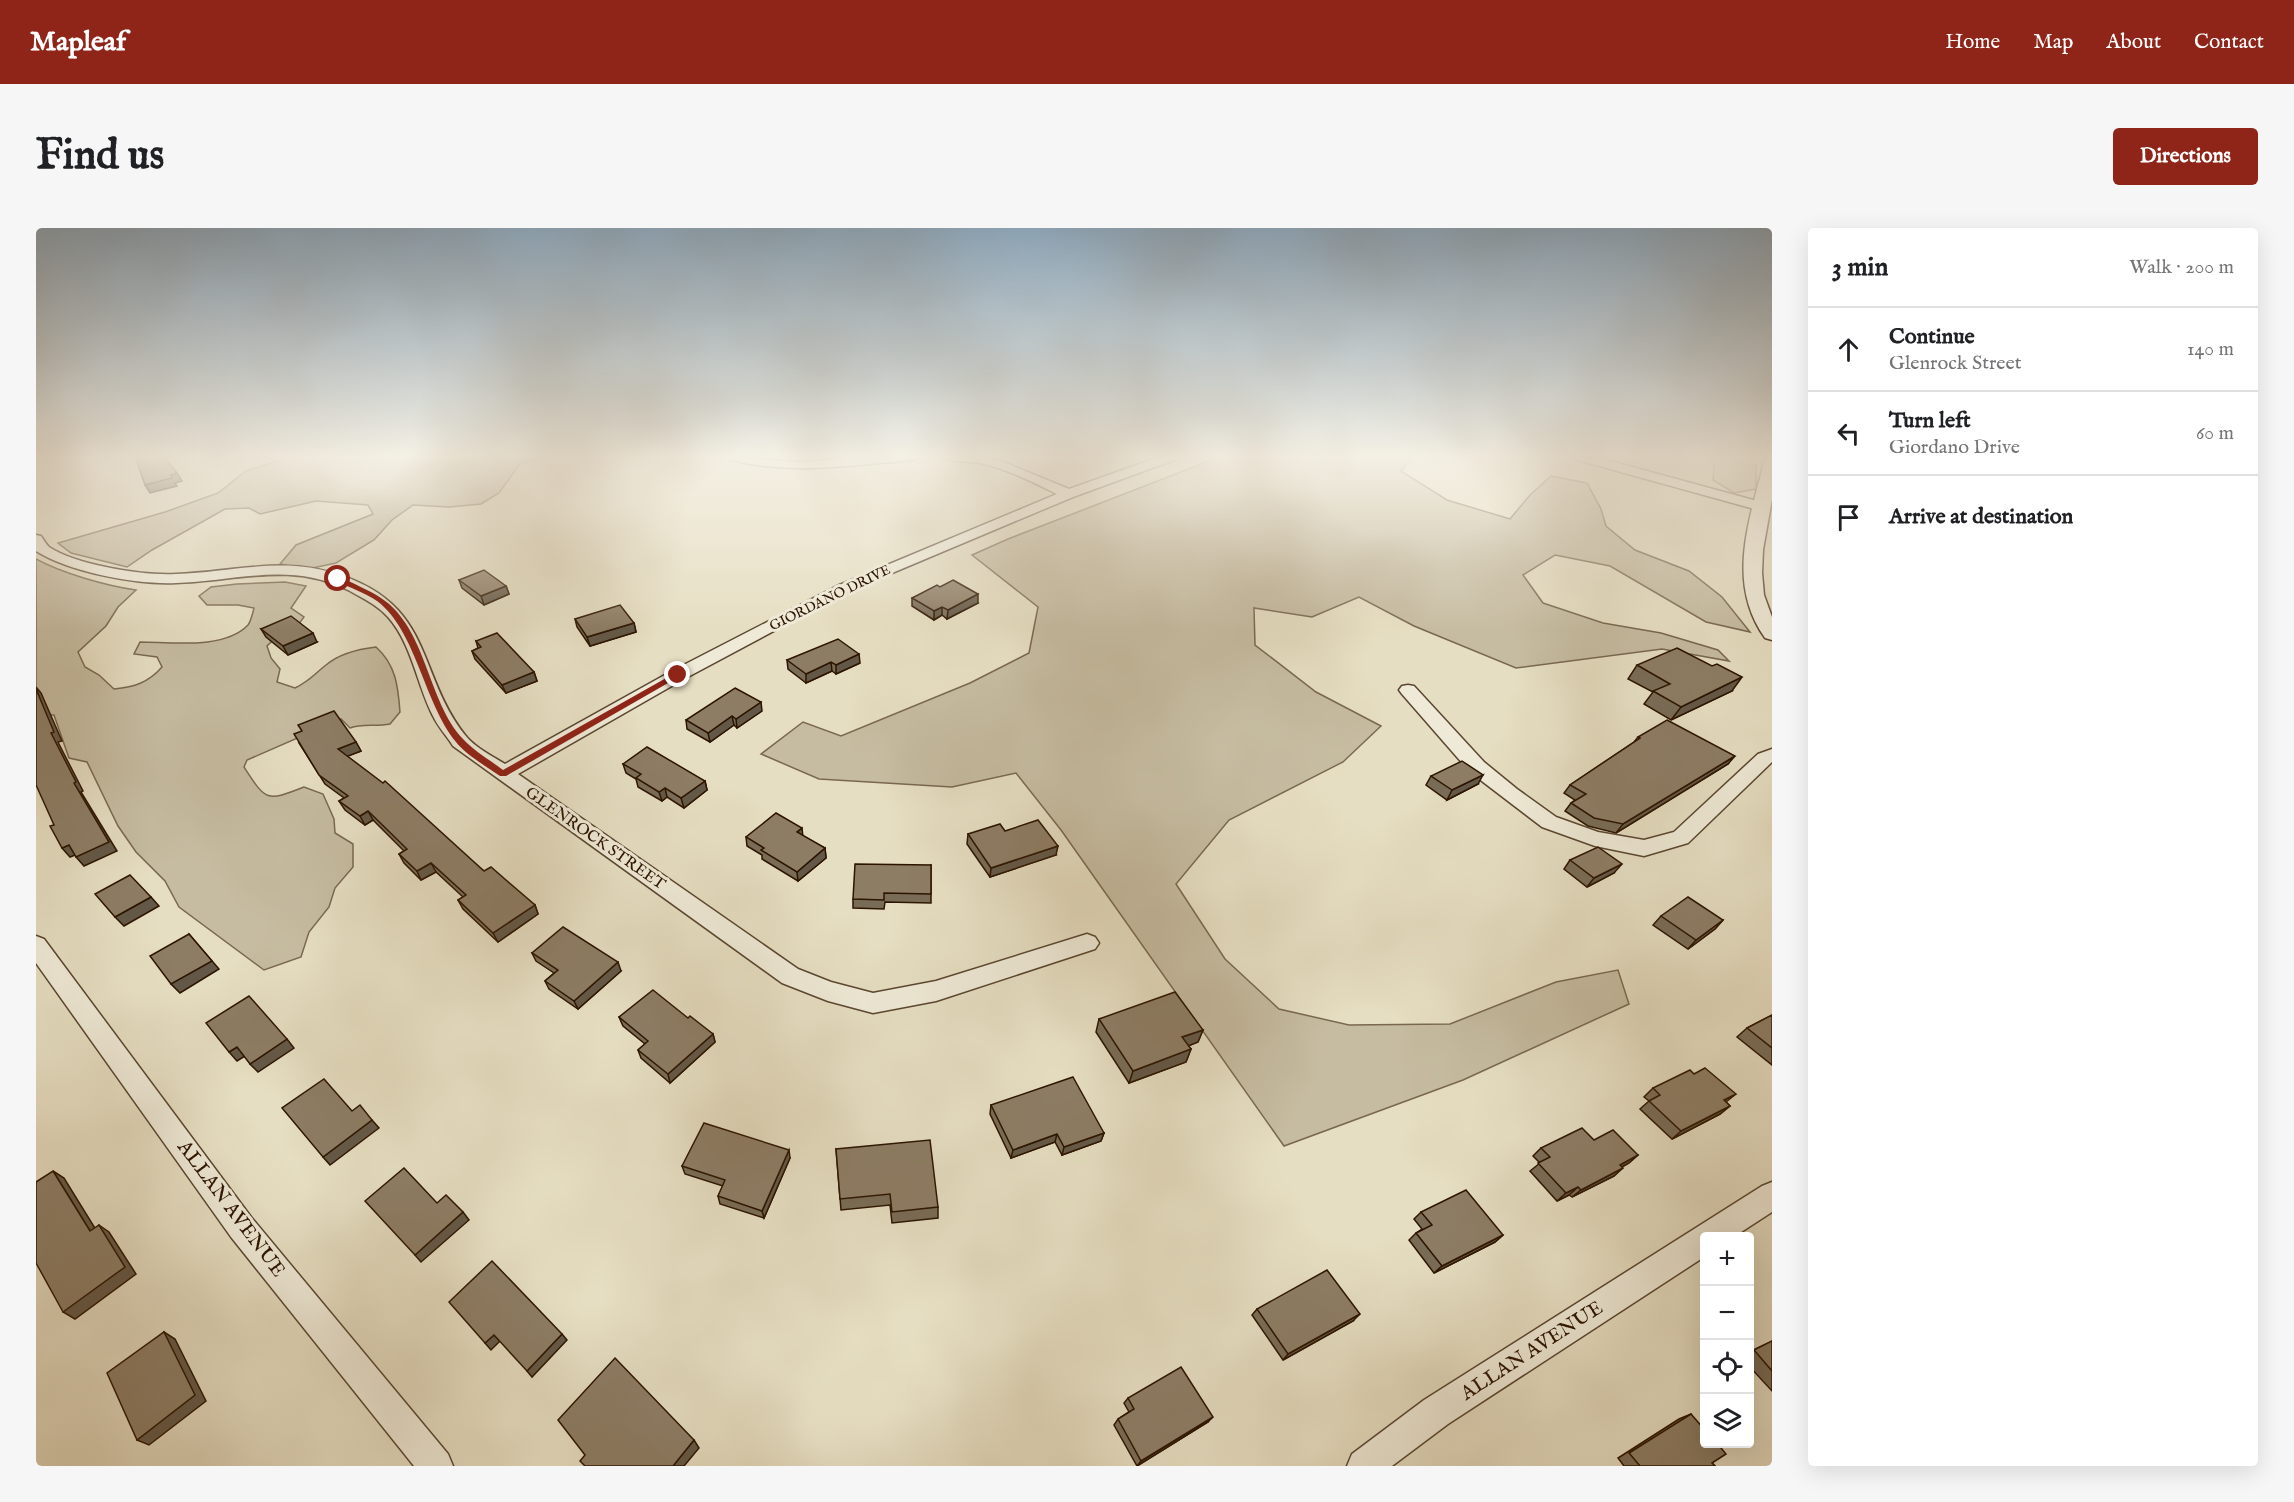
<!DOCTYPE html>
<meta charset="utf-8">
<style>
:root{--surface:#fff;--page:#f6f6f6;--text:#202124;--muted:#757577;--line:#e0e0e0;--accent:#8f2418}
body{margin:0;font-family:"IM FELL English",serif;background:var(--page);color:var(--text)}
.controls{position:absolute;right:18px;bottom:18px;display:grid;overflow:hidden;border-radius:6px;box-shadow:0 6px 24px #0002}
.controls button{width:54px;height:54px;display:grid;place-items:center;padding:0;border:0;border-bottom:2px solid var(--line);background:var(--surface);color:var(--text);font:30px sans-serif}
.stop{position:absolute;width:18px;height:18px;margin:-14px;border:4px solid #8f2418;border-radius:50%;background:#fff}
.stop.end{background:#8f2418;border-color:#fff;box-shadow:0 2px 6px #0008}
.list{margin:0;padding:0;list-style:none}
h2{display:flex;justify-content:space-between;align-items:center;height:78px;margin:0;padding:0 24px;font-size:26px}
h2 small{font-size:20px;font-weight:400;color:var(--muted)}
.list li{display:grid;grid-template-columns:39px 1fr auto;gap:18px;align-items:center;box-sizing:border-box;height:84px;padding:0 24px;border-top:2px solid var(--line)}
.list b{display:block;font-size:22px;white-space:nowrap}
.list p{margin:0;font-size:20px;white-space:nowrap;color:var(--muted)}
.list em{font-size:20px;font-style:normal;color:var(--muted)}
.icon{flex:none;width:33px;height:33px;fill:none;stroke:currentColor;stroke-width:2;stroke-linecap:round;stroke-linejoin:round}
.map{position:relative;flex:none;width:1736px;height:1238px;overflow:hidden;border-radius:6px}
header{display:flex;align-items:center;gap:36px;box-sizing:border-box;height:84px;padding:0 30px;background:var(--accent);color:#fff}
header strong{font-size:28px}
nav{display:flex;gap:33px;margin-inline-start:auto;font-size:21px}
.intro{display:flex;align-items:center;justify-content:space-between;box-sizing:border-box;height:144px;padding:0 36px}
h1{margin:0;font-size:42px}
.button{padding:15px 27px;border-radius:6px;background:var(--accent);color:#fff;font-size:21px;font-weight:700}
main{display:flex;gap:36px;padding:0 36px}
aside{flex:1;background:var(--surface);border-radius:6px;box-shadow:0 6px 24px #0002}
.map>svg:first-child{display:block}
</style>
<header>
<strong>Mapleaf</strong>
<nav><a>Home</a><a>Map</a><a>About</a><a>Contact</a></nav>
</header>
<div class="intro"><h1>Find us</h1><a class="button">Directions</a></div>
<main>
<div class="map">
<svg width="1736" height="1238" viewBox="0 0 1736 1238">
<rect width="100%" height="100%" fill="#e6dec2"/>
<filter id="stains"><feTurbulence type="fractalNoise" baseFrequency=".00333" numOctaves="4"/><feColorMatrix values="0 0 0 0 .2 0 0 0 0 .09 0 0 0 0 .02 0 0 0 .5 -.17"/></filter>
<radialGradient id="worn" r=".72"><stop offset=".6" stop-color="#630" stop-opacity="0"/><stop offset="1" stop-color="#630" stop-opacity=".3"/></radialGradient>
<g fill="#c6bca1" stroke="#796850" stroke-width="1.5">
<polygon points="257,228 508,228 483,237 463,265 445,276 413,279 377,277 356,292 338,312 300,335 272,341 244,336 260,317 337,286 332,277 280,273 224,286 213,280 189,281 116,322 91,339 35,325 22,315 129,284 182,265 210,243"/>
<polygon points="1186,228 1377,228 1365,243 1411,272 1474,291 1494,267 1515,248 1551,255 1565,281 1570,298 1599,322 1653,343 1686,369 1714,404 1670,394 1574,338 1519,327 1487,347 1507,375 1567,395 1625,405 1682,422 1693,433 1626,421 1480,440 1378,398 1323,369 1276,389 1218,380 1219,417 1280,464 1345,498 1307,534 1193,592 1140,656 1189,731 1243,781 1313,797 1414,796 1520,754 1582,742 1593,776 1427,852 1248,918 1025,602 980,545 916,559 783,551 725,526 767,494 805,508 934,455 993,425 1002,379 936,327 972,311"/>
<polygon points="1674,228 1723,228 1720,237 1720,261 1698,265 1677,252 1678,239"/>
<path d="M 0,331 C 25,345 71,358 100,362 L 82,379 L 70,398 L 42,424 L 49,439 L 63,447 L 78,461 C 98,459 112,455 126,439 L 121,429 L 98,426 L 104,414 C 135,414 188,422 212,397 C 215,393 217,384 218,380 L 202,377 L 171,377 L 163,368 L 175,359 L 201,356 L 249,354 L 270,358 L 255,380 L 268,389 C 260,403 242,405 231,418 L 235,430 L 244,441 L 241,454 L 259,460 C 275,452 277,447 290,437 C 303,426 323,421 340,419 C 360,437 362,458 364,484 L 354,496 C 339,499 327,495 314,500 L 305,491 L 211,532 L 208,539 C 230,573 230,574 268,559 L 287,566 L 298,591 L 299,605 L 317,616 L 317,639 L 299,660 L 293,679 L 273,704 L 265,729 L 228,742 L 143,679 L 129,653 L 100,624 L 82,598 L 51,534 L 33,530 L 18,487 L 0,487 Z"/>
</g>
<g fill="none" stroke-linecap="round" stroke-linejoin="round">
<defs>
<g id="minor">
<path d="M 690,228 L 762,234 L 840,228 L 884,228 L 878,232 C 815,237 754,248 692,231 Z"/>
<path d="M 908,228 L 945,228 L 965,233 L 1033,261 L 1126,228 L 1143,228 L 1141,231 L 1037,269 L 811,364 L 648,451 L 482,546 L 762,741 L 795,754 L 837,765 L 900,753 L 1051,706 L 1059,709 L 1063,715 L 1059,721 L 900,773 L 837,785 L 792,773 L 746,755 L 417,518 C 411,508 402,499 397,488 C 381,457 376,416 352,389 C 341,377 328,371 314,363 C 255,333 202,353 140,355 C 101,357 33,344 0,323 L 0,307 L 5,308 C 7,311 10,316 13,319 C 40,337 108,348 140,346 C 198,344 249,327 307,348 C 398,380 381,446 429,507 C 438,519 456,528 469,536 L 636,443 L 801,358 L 1021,266 C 997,254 971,241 944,235 C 934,233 915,235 908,228 Z"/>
<polygon points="1536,228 1556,228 1732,276 1734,279 1732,282 1722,282 1538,231"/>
<polygon points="1372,457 1378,458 1448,534 1481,561 1520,589 1562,604 1608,612 1638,604 1722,526 1736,521 1736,534 1652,615 1608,628 1559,618 1506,599 1434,544 1366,466 1363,462 1366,458"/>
<polygon points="0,708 8,711 215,989 412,1226 417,1238 378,1238 195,1009 0,735"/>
<polygon points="1736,954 1736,984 1699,1008 1668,1008 1668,1029 1412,1196 1356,1238 1311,1238 1316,1226 1388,1172 1726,958"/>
</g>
<path id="tertiary" d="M 1736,229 L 1736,271 L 1727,322 L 1726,345 L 1728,367 L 1736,389 L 1736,412 L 1729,410 C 1690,355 1713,294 1728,234 Z"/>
</defs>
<use href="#minor" stroke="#5a4630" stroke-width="3"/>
<use href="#tertiary" stroke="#5a4630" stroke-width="3"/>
<use href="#minor" fill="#efead7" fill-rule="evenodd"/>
<use href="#tertiary" fill="#efead7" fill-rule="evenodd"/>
</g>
<g fill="#796c57" stroke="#2c1400" stroke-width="1.5">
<polygon points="423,352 470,358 473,366 448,377 426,360"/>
<polygon points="904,359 942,375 911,391 906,387 898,392 876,378 876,370"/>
<polygon points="539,391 598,395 600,404 554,418 541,399"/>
<polygon points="225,401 281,414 252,427 230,409"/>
<polygon points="440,413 498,444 501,453 470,465 439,431 436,423 442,420"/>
<polygon points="751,432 824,435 800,446 796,443 770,455 752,441"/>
<polygon points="1601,437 1696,463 1635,492 1608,476 1617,464 1592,451"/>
<polygon points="726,483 701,500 698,497 674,514 651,501 650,492"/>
<polygon points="1602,509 1692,536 1580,605 1552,598 1529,583 1535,575 1539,572 1528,565 1534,557 1598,514"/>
<polygon points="320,514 325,523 311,528 448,643 499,677 502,686 462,714 427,681 422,672 427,669 400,644 385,652 368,635 363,626 368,623 337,592 329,597 309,582 303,573 308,570 289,556 263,515"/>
<polygon points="587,536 669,553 671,562 648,580 631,569 626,573 602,559 600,551 590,545"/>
<polygon points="1395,548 1442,556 1411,572 1390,557"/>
<polygon points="969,603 1020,627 954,649 931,616 932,606"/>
<polygon points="767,608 789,620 790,630 762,653 726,631 726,627 711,618 710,609"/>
<polygon points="1534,632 1578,645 1551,659 1528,641"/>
<polygon points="895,637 895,675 849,674 848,681 817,680 817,671"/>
<polygon points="1625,688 1687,692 1679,701 1652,721 1617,697"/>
<polygon points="496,725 585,743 542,781 513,761 509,753 518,745 500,733"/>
<polygon points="1736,787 1736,837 1701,809 1711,800"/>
<polygon points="583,789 652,790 677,806 679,814 634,855 605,830 602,822 609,816 587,798"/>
<polygon points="1063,791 1167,802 1162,814 1152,818 1155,821 1150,834 1093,855 1060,804"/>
<polygon points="1617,860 1690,874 1694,878 1684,886 1636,911 1604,881 1613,873 1608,869"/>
<polygon points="955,877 1068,905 1065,913 1026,927 1019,914 975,930 954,886"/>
<polygon points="1558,912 1602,927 1593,935 1586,939 1578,948 1536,969 1533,967 1521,973 1494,943 1504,935 1497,928 1505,920"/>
<polygon points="800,921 902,979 902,990 856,995 854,977 805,982"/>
<polygon points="754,930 728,990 684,976 682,968 687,958 649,946 646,938"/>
<polygon points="1385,984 1467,1007 1459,1014 1398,1045 1373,1012 1380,1005 1386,1001 1378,991"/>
<polygon points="1221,1081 1317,1093 1247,1132 1216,1087"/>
<polygon points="1736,1113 1736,1163 1713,1138 1713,1124"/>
<polygon points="1092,1170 1172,1194 1101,1238 1078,1197 1082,1191 1093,1184 1088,1175"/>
<polygon points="1655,1186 1676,1235 1679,1238 1588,1238 1582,1230 1643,1191"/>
</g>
<g fill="#635847" stroke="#2c1400" stroke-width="1.5">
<polygon points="141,245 146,253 139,255 141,258 114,265 109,257"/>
<polygon points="470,358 473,366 448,377 445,368"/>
<polygon points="942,366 942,375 911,391 912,382"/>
<polygon points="906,379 906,387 898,392 898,383"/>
<polygon points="598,395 600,404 554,418 551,409"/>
<polygon points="277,405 281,414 252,427 247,418"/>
<polygon points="823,426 824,435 800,446 800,437"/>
<polygon points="795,434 796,443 770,455 770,446"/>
<polygon points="498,444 501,453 470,465 466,457"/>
<polygon points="1706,449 1696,463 1635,492 1645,479"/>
<polygon points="0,459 5,465 26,513 22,514 47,563 45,564 81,623 48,638 40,629 38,555 15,505"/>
<polygon points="725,474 726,483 701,500 700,491"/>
<polygon points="696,488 698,497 674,514 672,505"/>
<polygon points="320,514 325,523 307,530 302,521"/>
<polygon points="1699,528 1692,536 1580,605 1587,596"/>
<polygon points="1447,547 1442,556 1411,572 1416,562"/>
<polygon points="669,553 671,562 648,580 645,570"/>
<polygon points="629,560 631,569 626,573 623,564"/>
<polygon points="332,583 337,592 329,597 324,588"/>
<polygon points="766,600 767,609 761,604"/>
<polygon points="33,617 42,626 34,629 26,620"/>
<polygon points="1022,618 1020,627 954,649 955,640"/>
<polygon points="789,620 790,630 762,653 761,644"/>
<polygon points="395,635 400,644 385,652 381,643"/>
<polygon points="1586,636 1578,645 1551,659 1558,650"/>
<polygon points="115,669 123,678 88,698 79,689"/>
<polygon points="499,677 502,686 462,714 457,705"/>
<polygon points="1687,692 1679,701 1652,721 1660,712"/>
<polygon points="153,706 183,741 144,765 135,756"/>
<polygon points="582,734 585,743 542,781 538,773"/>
<polygon points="1167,802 1162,814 1142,822 1146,809"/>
<polygon points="677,806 679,814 634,855 632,846"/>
<polygon points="251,811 258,820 222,844 214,836"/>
<polygon points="201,819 209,828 201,833 193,824"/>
<polygon points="1155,821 1150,834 1093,855 1097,843"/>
<polygon points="1700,866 1690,874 1688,872"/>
<polygon points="1694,878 1684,886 1636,911 1645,903"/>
<polygon points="336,892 343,900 294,937 287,929"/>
<polygon points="1068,905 1065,913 1026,927 1028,919"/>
<polygon points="1021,906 1019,914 975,930 977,922"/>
<polygon points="753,922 754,930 728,990 726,983"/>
<polygon points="1602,927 1593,935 1575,945 1584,937"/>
<polygon points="1587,940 1578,948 1536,969 1545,962"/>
<polygon points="17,943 28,950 65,1010 54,1003"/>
<polygon points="1542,959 1533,967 1521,973 1530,965"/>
<polygon points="427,984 433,992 385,1034 379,1027"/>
<polygon points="63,997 73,1004 100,1046 39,1091 27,1084"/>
<polygon points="1467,1007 1459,1014 1398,1045 1406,1038"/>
<polygon points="1324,1086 1317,1093 1247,1132 1252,1126"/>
<polygon points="128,1104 139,1111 170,1173 113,1217 101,1212"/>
<polygon points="526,1106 531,1112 496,1149 491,1143"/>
<polygon points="458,1107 464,1113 455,1122 449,1115"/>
<polygon points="1177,1189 1172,1194 1101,1238 1105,1233"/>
<polygon points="658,1212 663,1220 648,1238 637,1238"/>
</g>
<g fill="#8d7d65" stroke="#2c1400" stroke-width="1.5">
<polygon points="99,228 128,228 141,245 135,247 136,250 109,257"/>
<polygon points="448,342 470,358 445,368 423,352"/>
<polygon points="917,352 942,366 912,382 906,379 898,383 876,370 901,357 904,359"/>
<polygon points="584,377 598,395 551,409 539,391"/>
<polygon points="255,388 277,405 247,418 225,401"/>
<polygon points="461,405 498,444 466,457 436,423 445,419 440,413"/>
<polygon points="802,411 823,426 800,437 795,434 770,446 751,432"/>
<polygon points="1641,420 1676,438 1681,436 1706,449 1645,479 1617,463 1634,456 1601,437"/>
<polygon points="699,460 725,474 700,491 696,488 672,505 650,492"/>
<polygon points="0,461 18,504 15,505 40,554 38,555 73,614 40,629 33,617 26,620 14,598 18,597 0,557"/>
<polygon points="298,483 320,514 302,521 347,555 349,553 448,643 455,639 499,677 457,705 422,672 430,667 395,635 381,643 363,626 371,621 332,583 324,588 303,573 312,568 283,547 258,506 266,503 262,497"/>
<polygon points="1631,492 1699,528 1587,596 1558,590 1535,575 1550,566 1534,557 1604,510 1602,509"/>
<polygon points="611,519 669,553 645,570 629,560 623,564 600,550 605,546 587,536"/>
<polygon points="1426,533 1447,547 1416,562 1395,548"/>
<polygon points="740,585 766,600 761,604 789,620 761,644 725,622 728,620 710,609"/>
<polygon points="1002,592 1022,618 955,640 932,606 964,596 969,603"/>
<polygon points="1562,619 1586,636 1558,650 1534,632"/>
<polygon points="819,636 895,637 895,666 848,665 848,672 817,671"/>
<polygon points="94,647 115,669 79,689 59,666"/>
<polygon points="1652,669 1687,692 1660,712 1625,688"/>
<polygon points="527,699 582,734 538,773 509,753 522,742 496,725"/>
<polygon points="153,706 176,733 135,756 114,728"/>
<polygon points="617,762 652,790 654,788 677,806 632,846 602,822 612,813 583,789"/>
<polygon points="1139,764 1167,802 1146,809 1155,821 1097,843 1063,791"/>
<polygon points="213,768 251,811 214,836 201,819 193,824 170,795"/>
<polygon points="1736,787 1736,820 1711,800"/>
<polygon points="1669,840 1700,866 1688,872 1694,878 1645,903 1613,873 1624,867 1617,860 1654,842 1658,846"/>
<polygon points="1037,849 1068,905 1028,919 1021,906 977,922 955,877"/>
<polygon points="288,851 316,883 324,877 336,892 287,929 246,880"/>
<polygon points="668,895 753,922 726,983 682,968 689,952 646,938"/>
<polygon points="1546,900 1558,912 1577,902 1602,927 1584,937 1587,940 1545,962 1542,959 1530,965 1502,935 1514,929 1505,920"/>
<polygon points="894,912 902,979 856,984 854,966 804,971 800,921"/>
<polygon points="368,940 401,975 410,967 427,984 379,1027 329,973"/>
<polygon points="17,943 54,1003 63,997 89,1039 27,1084 0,1035 0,954"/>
<polygon points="1430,962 1467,1007 1406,1038 1380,1005 1396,997 1385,984"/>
<polygon points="456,1033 526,1106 491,1143 458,1107 449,1115 413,1074"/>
<polygon points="1291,1042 1324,1086 1252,1126 1221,1081"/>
<polygon points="128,1104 159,1167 101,1212 71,1145"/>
<polygon points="1736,1113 1736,1143 1718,1122"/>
<polygon points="579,1130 658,1212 637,1238 549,1238 544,1233 549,1227 522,1192"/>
<polygon points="1145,1139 1177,1189 1105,1233 1082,1191 1098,1181 1092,1170"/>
<polygon points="1655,1186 1668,1201 1668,1215 1681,1215 1690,1226 1676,1235 1679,1238 1604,1238 1593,1225"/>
</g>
<linearGradient id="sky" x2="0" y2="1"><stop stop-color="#8ea9be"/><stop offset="0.57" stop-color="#f4f0e4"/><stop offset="1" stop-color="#f4f0e4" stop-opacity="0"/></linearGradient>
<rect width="1736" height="401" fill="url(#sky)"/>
<path fill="#8f2418" d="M 299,349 L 304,349 C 318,356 333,362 345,370 C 391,400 391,473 427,511 C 438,523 454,532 467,542 L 639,445 L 646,447 L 470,548 L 464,548 C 450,538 430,527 420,514 C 388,475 380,402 341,373 C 329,365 313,359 299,353 Z"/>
<g text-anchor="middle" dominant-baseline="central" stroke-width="6" stroke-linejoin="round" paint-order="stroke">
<g font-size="14" fill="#2c1400" stroke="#efead7">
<text transform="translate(794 370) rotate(-26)">GIORDANO DRIVE</text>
</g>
<g font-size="16" fill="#2c1400" stroke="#efead7">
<text transform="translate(559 611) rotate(35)">GLENROCK STREET</text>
</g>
<g font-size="20" fill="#2c1400" stroke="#efead7">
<text transform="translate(195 981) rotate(53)">ALLAN AVENUE</text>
<text transform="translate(1496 1123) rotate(-33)">ALLAN AVENUE</text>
</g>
</g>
<rect width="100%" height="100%" filter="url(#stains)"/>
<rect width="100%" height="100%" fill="url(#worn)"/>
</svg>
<div class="controls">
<button>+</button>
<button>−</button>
<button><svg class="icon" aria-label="locate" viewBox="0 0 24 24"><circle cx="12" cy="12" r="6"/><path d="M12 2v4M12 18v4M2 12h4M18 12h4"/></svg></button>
<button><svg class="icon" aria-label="layers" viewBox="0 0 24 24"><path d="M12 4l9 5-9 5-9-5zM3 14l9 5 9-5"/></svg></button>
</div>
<div class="stop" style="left:302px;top:351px"></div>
<div class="stop end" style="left:642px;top:447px"></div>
</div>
<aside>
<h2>3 min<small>Walk · 200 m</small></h2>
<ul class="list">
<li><svg class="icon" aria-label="ahead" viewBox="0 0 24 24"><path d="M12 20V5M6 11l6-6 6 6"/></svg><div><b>Continue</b><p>Glenrock Street</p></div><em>140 m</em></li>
<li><svg class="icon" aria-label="left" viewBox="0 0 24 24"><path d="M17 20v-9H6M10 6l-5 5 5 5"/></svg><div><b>Turn left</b><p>Giordano Drive</p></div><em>60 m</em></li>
<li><svg class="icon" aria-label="arrive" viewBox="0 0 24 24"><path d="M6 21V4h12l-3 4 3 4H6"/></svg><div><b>Arrive at destination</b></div></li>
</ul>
</aside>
</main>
